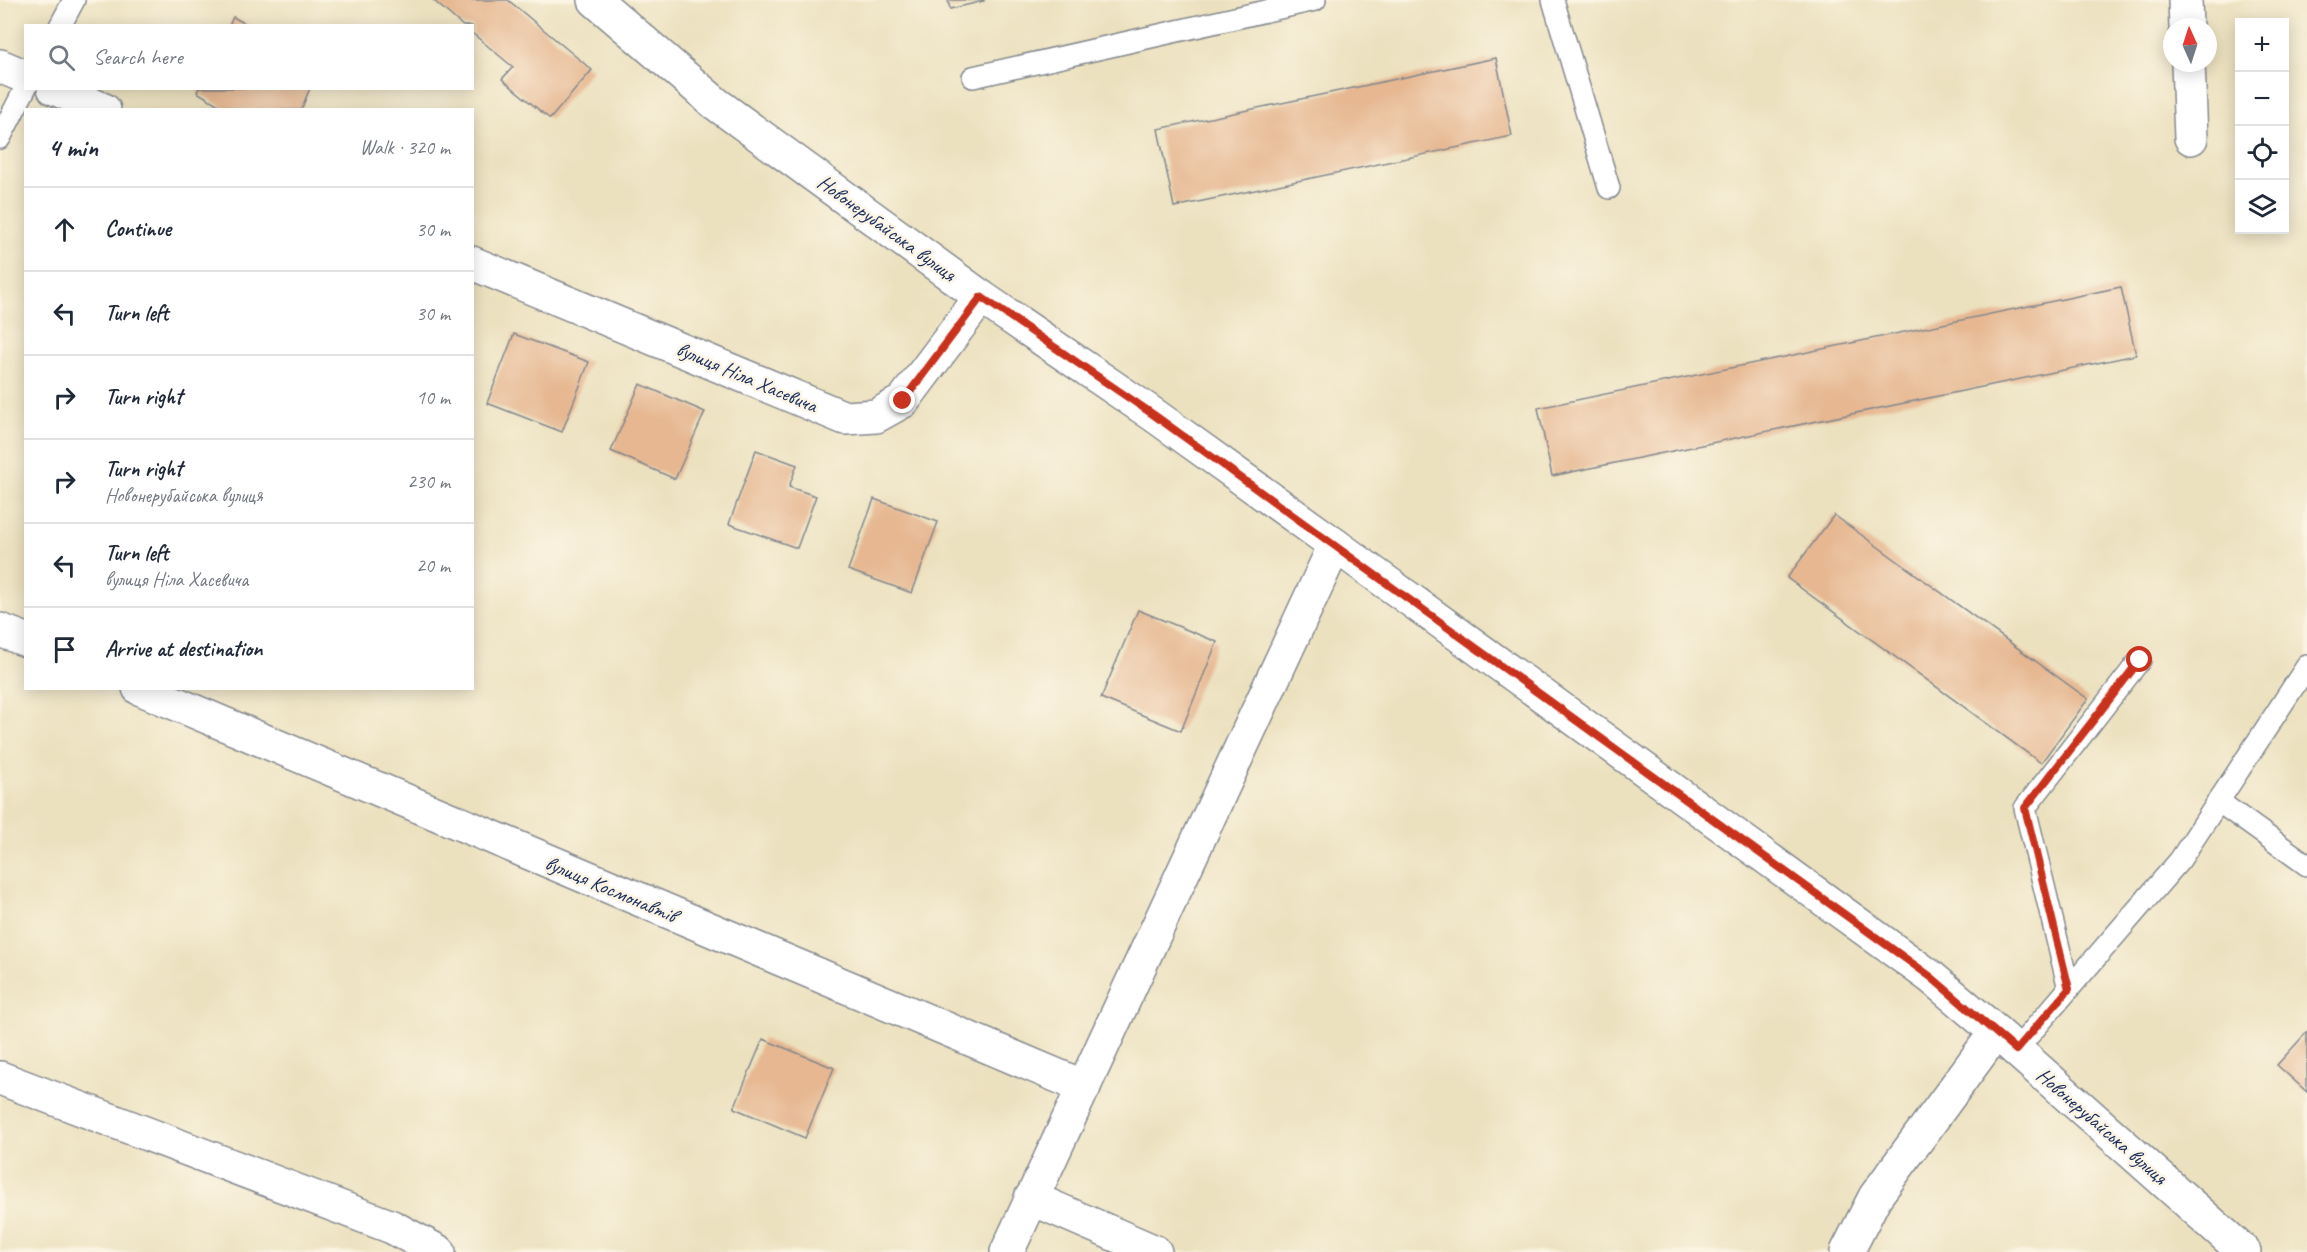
<!DOCTYPE html>
<meta charset="utf-8">
<style>
:root{--surface:#fff;--page:#f2f2f3;--text:#1f2937;--muted:#747a83;--line:#e0e1e3}
body{margin:0;font-family:Caveat,sans-serif;background:var(--page);color:var(--text)}
.controls{position:absolute;right:18px;top:18px;display:grid;overflow:hidden;border-radius:0px;box-shadow:0 3px 15px #0003}
.controls button{width:54px;height:54px;display:grid;place-items:center;padding:0;border:0;border-bottom:2px solid var(--line);background:var(--surface);color:var(--text);font:30px sans-serif}
.compass{position:absolute;left:2163px;top:18px;width:54px;height:54px;border-radius:50%;background:var(--surface);box-shadow:0 3px 15px #0003;rotate:357deg}
.stop{position:absolute;width:18px;height:18px;margin:-14px;border:4px solid #c8321e;border-radius:50%;background:#fff}
.stop.end{background:#c8321e;border-color:#fff;box-shadow:0 2px 6px #0008}
.list{margin:0;padding:0;list-style:none}
h2{display:flex;justify-content:space-between;align-items:center;height:78px;margin:0;padding:0 24px;font-size:26px}
h2 small{font-size:20px;font-weight:400;color:var(--muted)}
.list li{display:grid;grid-template-columns:39px 1fr auto;gap:18px;align-items:center;box-sizing:border-box;height:84px;padding:0 24px;border-top:2px solid var(--line)}
.list b{display:block;font-size:22px;white-space:nowrap}
.list p{margin:0;font-size:20px;white-space:nowrap;color:var(--muted)}
.list em{font-size:20px;font-style:normal;color:var(--muted)}
.icon{flex:none;width:33px;height:33px;fill:none;stroke:currentColor;stroke-width:2;stroke-linecap:round;stroke-linejoin:round}
.map{position:relative;flex:none;width:2307px;height:1252px;overflow:hidden}
.search{position:absolute;background:var(--surface);box-shadow:0 3px 15px #0003;left:24px;top:24px;width:450px;height:66px;display:flex;align-items:center;gap:15px;box-sizing:border-box;padding:0 21px;border-radius:0px;color:var(--muted);font-size:22px}
.panel{position:absolute;background:var(--surface);box-shadow:0 3px 15px #0003;left:24px;top:108px;width:450px;height:582px;border-radius:0px}
.map>svg:first-child{display:block}
</style>
<div class="map">
<svg width="2307" height="1252" viewBox="0 0 2307 1252">
<rect width="100%" height="100%" fill="#fcf5e5"/>
<filter id="ink" filterUnits="userSpaceOnUse"><feTurbulence type="fractalNoise" baseFrequency=".0167" numOctaves="2"/><feDisplacementMap in="SourceGraphic" scale="12" xChannelSelector="R" yChannelSelector="G"/><feConvolveMatrix kernelMatrix="1 2 1 2 8 2 1 2 1" color-interpolation-filters="sRGB"/></filter>
<filter id="wash" filterUnits="userSpaceOnUse"><feTurbulence type="fractalNoise" baseFrequency=".008" numOctaves="4" result="noise"/><feDisplacementMap in="SourceGraphic" scale="24" xChannelSelector="R" yChannelSelector="G"/><feGaussianBlur stdDeviation="1.35" result="paint"/><feColorMatrix in="noise" values="0 0 0 0 0 0 0 0 0 0 0 0 0 0 0 0 0 1.4 0 .05"/><feComposite in="paint" operator="in"/></filter>
<g filter="url(#wash)">
<rect width="100%" height="100%" fill="#ece1bf"/>
<g id="blocks">
<g fill="#e6b791">
<polygon points="433,0 508,0 592,70 550,119 502,79 513,67 472,33 472,26 463,26"/>
<polygon points="948,0 984,0 984,1 950,9"/>
<polygon points="233,17 250,26 229,26"/>
<polygon points="1496,58 1512,136 1174,207 1158,129"/>
<polygon points="199,88 310,88 301,110 227,110 197,92"/>
<polygon points="2121,287 2136,355 1552,476 1538,408"/>
<polygon points="514,334 589,362 562,432 487,403"/>
<polygon points="640,384 705,412 675,479 611,451"/>
<polygon points="756,450 797,465 789,487 816,496 797,548 729,524"/>
<polygon points="874,499 938,522 912,593 848,570"/>
<polygon points="1834,515 2088,699 2041,763 1787,578"/>
<polygon points="1138,610 1217,642 1181,731 1101,698"/>
<polygon points="2307,1032 2307,1092 2277,1065"/>
<polygon points="763,1039 834,1068 805,1138 734,1108"/>
</g>
</g>
</g>
<g filter="url(#ink)">
<use href="#blocks" fill-opacity="0" stroke="#84888e" stroke-width="1.5"/>
<g fill="none" stroke-linecap="round" stroke-linejoin="round">
<defs>
<g id="service">
<polyline points="1553,0 1609,188"/>
<polyline points="60,26 74,0"/>
<polyline points="973,77 1315,0"/>
<polyline points="0,138 26,87"/>
<polyline points="2218,801 2307,865"/>
<polyline points="2069,989 2025,808 2140,660"/>
<polyline points="2016,1050 2180,860 2307,666"/>
</g>
<g id="minor">
<polyline points="2185,0 2186,27"/>
<polyline points="2188,63 2191,138"/>
<polyline points="0,66 26,77"/>
<polyline points="54,88 104,110"/>
<polyline points="472,263 845,418 876,416 903,401 981,297"/>
<polyline points="0,630 26,640"/>
<polyline points="139,688 1084,1087"/>
<polyline points="0,1078 392,1227 439,1252"/>
<polyline points="1031,1198 1155,1252"/>
<polyline points="1007,1252 1335,545"/>
<polyline points="1847,1252 1875,1197 1996,1032"/>
</g>
<polyline id="tertiary" points="595,0 715,103 981,297 1154,415 1335,545 1931,977 1996,1032 2244,1252"/>
</defs>
<use href="#service" stroke="#84888e" stroke-width="24"/>
<use href="#minor" stroke="#84888e" stroke-width="36"/>
<use href="#tertiary" stroke="#84888e" stroke-width="36"/>
<use href="#service" stroke="#fff" stroke-width="21"/>
<use href="#minor" stroke="#fff" stroke-width="33"/>
<use href="#tertiary" stroke="#fff" stroke-width="33"/>
</g>
</g>
<g fill="none" stroke-linecap="round" stroke-linejoin="round" filter="url(#ink)">
<polyline stroke="#c8321e" stroke-width="8" points="903,401 981,297 1154,415 1931,977 2016,1050 2069,989 2025,808 2140,660"/>
</g>
<g text-anchor="middle" dominant-baseline="central" stroke-width="5" stroke-linejoin="round" paint-order="stroke">
<g font-size="21" fill="#1b2f5e" stroke="#fcf5e5">
<text transform="translate(887 228) rotate(36)">Новонерубайська вулиця</text>
<text transform="translate(747 377) rotate(23)">вулиця Ніла Хасевича</text>
<text transform="translate(611 889) rotate(23)">вулиця Космонавтів</text>
<text transform="translate(2102 1126) rotate(41)">Новонерубайська вулиця</text>
</g>
</g>
</svg>
<div class="controls">
<button>+</button>
<button>−</button>
<button><svg class="icon" aria-label="locate" viewBox="0 0 24 24"><circle cx="12" cy="12" r="6"/><path d="M12 2v4M12 18v4M2 12h4M18 12h4"/></svg></button>
<button><svg class="icon" aria-label="layers" viewBox="0 0 24 24"><path d="M12 4l9 5-9 5-9-5zM3 14l9 5 9-5"/></svg></button>
</div>
<svg class="compass" viewBox="-18 -18 36 36"><path d="M0-13l5 13h-10z" fill="#e53935"/><path d="M0 13l5-13h-10z" fill="#747a83"/></svg>
<div class="stop" style="left:2140px;top:660px"></div>
<div class="stop end" style="left:903px;top:401px"></div>
<div class="search"><svg class="icon" aria-label="search" viewBox="0 0 24 24"><circle cx="10" cy="10" r="6"/><path d="M15 15l6 6"/></svg>Search here</div>
<section class="panel">
<h2>4 min<small>Walk · 320 m</small></h2>
<ul class="list">
<li><svg class="icon" aria-label="ahead" viewBox="0 0 24 24"><path d="M12 20V5M6 11l6-6 6 6"/></svg><div><b>Continue</b></div><em>30 m</em></li>
<li><svg class="icon" aria-label="left" viewBox="0 0 24 24"><path d="M17 20v-9H6M10 6l-5 5 5 5"/></svg><div><b>Turn left</b></div><em>30 m</em></li>
<li><svg class="icon" aria-label="right" viewBox="0 0 24 24"><path d="M7 20v-9h11M14 6l5 5-5 5"/></svg><div><b>Turn right</b></div><em>10 m</em></li>
<li><svg class="icon" aria-label="right" viewBox="0 0 24 24"><path d="M7 20v-9h11M14 6l5 5-5 5"/></svg><div><b>Turn right</b><p>Новонерубайська вулиця</p></div><em>230 m</em></li>
<li><svg class="icon" aria-label="left" viewBox="0 0 24 24"><path d="M17 20v-9H6M10 6l-5 5 5 5"/></svg><div><b>Turn left</b><p>вулиця Ніла Хасевича</p></div><em>20 m</em></li>
<li><svg class="icon" aria-label="arrive" viewBox="0 0 24 24"><path d="M6 21V4h12l-3 4 3 4H6"/></svg><div><b>Arrive at destination</b></div></li>
</ul>
</section>
</div>
